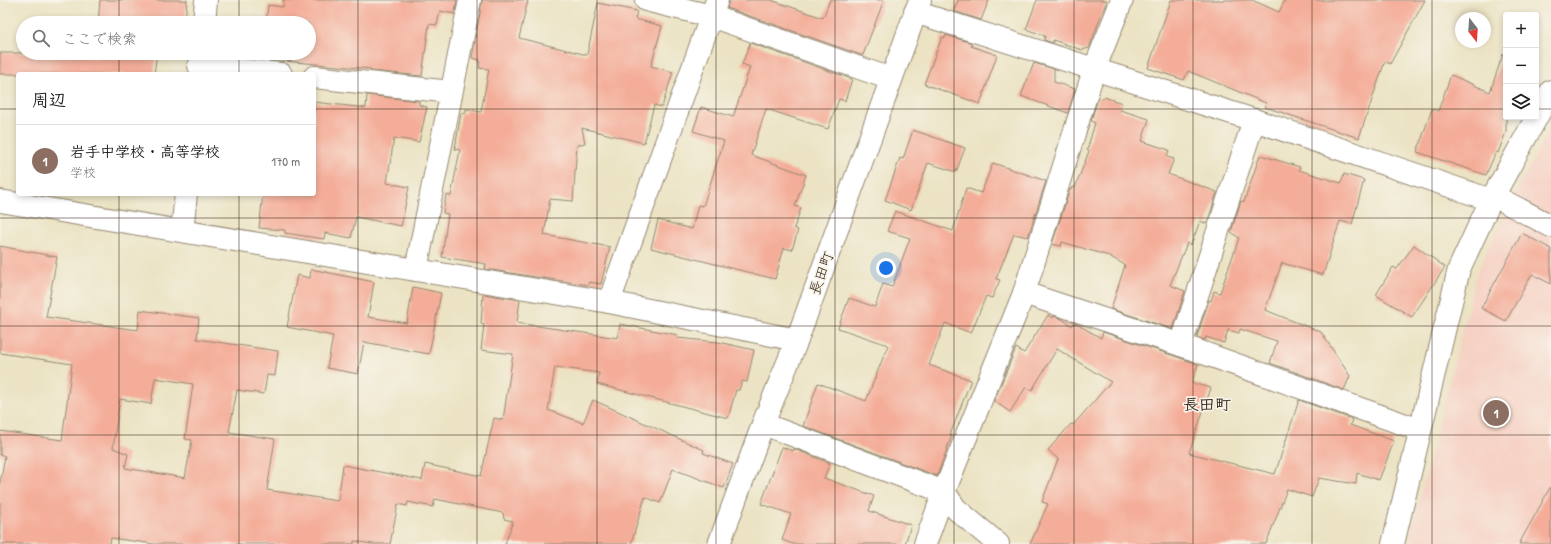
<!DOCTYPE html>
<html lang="ja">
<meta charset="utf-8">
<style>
:root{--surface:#fff;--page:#f2f2f2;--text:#202124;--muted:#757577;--line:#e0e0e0;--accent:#1f6fb2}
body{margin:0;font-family:"Patrick Hand","Klee One",sans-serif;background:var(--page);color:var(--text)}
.controls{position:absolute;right:12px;top:12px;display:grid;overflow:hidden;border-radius:4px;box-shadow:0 2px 6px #0003}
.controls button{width:36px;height:36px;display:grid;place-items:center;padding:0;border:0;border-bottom:1px solid var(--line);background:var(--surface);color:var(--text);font:20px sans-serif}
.compass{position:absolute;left:1455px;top:12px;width:36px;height:36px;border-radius:50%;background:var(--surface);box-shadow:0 2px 6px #0003;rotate:163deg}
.you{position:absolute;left:886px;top:268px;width:14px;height:14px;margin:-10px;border:3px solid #fff;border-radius:50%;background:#1a73e8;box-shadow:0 0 0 6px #1a73e833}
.badge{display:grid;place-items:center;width:26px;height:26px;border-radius:50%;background:var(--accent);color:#fff;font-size:13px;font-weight:700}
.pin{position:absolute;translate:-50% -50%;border:2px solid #fff;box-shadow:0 1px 4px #0006}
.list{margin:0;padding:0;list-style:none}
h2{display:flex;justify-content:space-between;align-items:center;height:52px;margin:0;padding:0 16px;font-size:17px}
h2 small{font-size:13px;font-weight:400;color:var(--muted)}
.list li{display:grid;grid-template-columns:26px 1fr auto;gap:12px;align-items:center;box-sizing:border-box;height:72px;padding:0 16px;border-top:1px solid var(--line)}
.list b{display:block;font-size:15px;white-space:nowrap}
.list p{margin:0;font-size:13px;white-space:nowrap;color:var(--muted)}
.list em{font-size:13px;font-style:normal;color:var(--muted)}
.icon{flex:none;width:22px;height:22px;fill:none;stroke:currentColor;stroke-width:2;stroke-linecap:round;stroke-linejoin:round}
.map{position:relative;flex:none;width:1551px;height:544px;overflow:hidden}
.search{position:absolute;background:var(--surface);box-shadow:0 2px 6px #0003;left:16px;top:16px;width:300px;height:44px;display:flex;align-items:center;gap:10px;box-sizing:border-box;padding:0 14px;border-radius:22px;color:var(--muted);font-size:15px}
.panel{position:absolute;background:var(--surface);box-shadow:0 2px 6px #0003;left:16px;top:72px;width:300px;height:124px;border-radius:4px}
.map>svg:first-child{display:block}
</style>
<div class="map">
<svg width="1551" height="544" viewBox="0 0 1551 544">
<rect width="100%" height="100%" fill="#f7f3e8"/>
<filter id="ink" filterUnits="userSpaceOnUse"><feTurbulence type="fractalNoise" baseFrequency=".025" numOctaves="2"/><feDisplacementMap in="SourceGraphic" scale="8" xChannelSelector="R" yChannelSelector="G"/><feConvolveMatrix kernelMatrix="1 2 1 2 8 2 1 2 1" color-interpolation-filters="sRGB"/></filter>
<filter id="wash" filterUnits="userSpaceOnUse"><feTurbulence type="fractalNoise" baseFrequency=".012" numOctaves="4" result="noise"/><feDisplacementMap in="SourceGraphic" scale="16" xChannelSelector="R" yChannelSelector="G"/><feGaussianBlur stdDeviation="0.9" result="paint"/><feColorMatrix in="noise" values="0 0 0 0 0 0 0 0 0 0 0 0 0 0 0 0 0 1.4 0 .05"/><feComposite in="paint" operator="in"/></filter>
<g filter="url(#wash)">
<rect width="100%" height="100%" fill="#ebe3c3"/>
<polygon fill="#f6d2c4" points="1551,126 1551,544 1421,544 1410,537 1477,272 1519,186"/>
<g id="blocks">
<g fill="#f4ad99" fill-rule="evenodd">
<polygon points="100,0 187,0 185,23 98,23"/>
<polygon points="283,0 457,0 455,14 440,11 437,25 429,24 422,76 371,71 371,69 262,59 263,53 309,53 309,23 266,23 268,5 283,7"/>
<polygon points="482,0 528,0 519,38 587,55 598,3 637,11 635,19 662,26 651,66 673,72 662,107 654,105 644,143 582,128 585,143 577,145 573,201 550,199 544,235 610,247 601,284 589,282 588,285 485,269 486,264 442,257 448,214 443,213 446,195 451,196 460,150 455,149 461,113 465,114 466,109 481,112 489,69 479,68 480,60 472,58"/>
<polygon points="729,0 771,0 823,18 830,0 884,0 863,55 861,55 727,8"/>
<polygon points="958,0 989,0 981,20 954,11"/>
<polygon points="1037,0 1107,0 1089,48 1082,50 1053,40 1053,43 1044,40 1045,36 1026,29"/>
<polygon points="1171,0 1252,0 1279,12 1285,0 1425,0 1390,64 1385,61 1359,138 1265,107 1266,103 1188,71 1184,80 1148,68"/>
<polygon points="946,35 972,43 971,46 997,55 980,104 924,84 942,37 945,38"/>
<polygon points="750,43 852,79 845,101 839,99 828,129 766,109 751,155 806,175 795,206 801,208 794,228 798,230 792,250 784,248 775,279 651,248 658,220 692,229 698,205 703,206 724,141 693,131 701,107 733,117 750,67 742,64"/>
<polygon points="0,53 68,53 96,58 96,53 157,53 154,74 0,74"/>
<polygon points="1503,54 1506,55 1506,132 1498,153 1496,152 1486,175 1417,152 1432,109 1438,111 1451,75 1490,92"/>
<polygon points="1034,63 1054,69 1054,82 1075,89 1068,113 1021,96"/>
<polygon points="367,95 419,101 419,105 427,107 419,142 394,138 387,183 409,187 401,226 356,217 351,238 325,233 324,239 285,233 285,230 259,228 263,194 314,194 314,102 366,108"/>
<polygon points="1104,97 1122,103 1120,110 1149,119 1142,141 1169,150 1167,157 1174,159 1168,174 1217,192 1207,224 1200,221 1191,245 1187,243 1170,285 1185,291 1173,329 1111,309 1125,265 1109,256 1062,242 1061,246 1052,244 1070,189 1071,190 1072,187 1075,188 1089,151 1087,150 1095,123 1091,121 1098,98 1103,99"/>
<polygon points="913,130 965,148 956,172 928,163 911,210 885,200 900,158 903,159"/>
<polygon points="1260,155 1300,167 1299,170 1341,183 1344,174 1364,180 1352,224 1340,221 1323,275 1282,263 1265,310 1321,332 1350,376 1344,390 1270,363 1277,341 1240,329 1239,333 1228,330 1224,343 1206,337 1205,340 1197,337 1209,300 1211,301 1214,291 1220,293 1239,238 1231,232 1241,201 1244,202"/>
<polygon points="993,163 1046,181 1028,237 1014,234 996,279 1000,280 992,298 986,296 971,333 945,323 929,365 971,380 950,435 952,435 937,476 803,426 818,383 866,401 888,345 838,328 849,298 875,307 883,284 892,287 910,238 887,231 895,211 953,231 966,188 981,193"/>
<polygon points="1522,233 1551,249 1551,284 1532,274 1506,321 1481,308"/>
<polygon points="1414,245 1445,267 1412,317 1376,295 1393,267 1397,269"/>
<path d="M 0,246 L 57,257 L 46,317 L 138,330 L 140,310 L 199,318 L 197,339 L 278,351 L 275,376 L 267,375 L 264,394 L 237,390 L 229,432 L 275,439 L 267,490 L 338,501 L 343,465 L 422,480 L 425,464 L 481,476 L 494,418 L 503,420 L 513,354 L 481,350 L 484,325 L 481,324 L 483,294 L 520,300 L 517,323 L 618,338 L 620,324 L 678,335 L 677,338 L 718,342 L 754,350 L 747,382 L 742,381 L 739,390 L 736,390 L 728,418 L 597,384 L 599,373 L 555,367 L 548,410 L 583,423 L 593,400 L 704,450 L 703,453 L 733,464 L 724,488 L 673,469 L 660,503 L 645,497 L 631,544 L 505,544 L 513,521 L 504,519 L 503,513 L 435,499 L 433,507 L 408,502 L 407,506 L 398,504 L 390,544 L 372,544 L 354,541 L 354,544 L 154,544 L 111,538 L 110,544 L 0,544 L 0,483 L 5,456 L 0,455 L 0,431 L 62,440 L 72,364 L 0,353 ZM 155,378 L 193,384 L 185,439 L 192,440 L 185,478 L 125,468 L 128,454 L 113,448 L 120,399 L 151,404 Z"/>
<polygon points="311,269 374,282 368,317 407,323 413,287 441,293 429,354 364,342 358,374 327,368 333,336 287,327 297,275 310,278"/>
<polygon points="1048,315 1053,318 1054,316 1062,319 1072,326 1074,323 1077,324 1101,338 1103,332 1198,364 1192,383 1211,388 1189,453 1275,474 1299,400 1352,419 1350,425 1394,441 1379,480 1357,473 1356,484 1319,478 1312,497 1287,489 1266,544 1030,544 1048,504 1042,502 1058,459 1048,450 1071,424 1073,425 1111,382 1057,349 1032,390 1026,387 1010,412 994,401 1016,348 1024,353"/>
<polygon points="782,447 793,451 794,449 830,463 824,478 874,496 869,511 911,525 905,544 793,544 782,540 791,514 761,504"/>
<polygon points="1551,486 1551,544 1519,544"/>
</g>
</g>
</g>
<g filter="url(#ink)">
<use href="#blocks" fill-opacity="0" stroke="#938670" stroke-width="1"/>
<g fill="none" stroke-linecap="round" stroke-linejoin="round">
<defs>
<g id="minor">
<polyline points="646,0 711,16 891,79"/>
<polyline points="915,12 1254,120 1491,200"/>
<polyline points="204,23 206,0"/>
<polyline points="199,66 281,74"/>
<polyline points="314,77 451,92"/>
<polyline points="1494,196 1551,226"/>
<polyline points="0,201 609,302 797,340"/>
<polyline points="182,231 186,194"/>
<polyline points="416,270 470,0"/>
<polyline points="1024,293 1181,345 1420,430"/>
<polyline points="609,302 717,0"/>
<polyline points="1181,345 1254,120"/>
<polyline points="763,424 944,492 956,509 998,544"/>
<polyline points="719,544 763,424 797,340 920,0"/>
<polyline points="925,544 944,492 1024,293 1094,70 1122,0"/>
<polyline points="1393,544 1459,269 1491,200 1551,91"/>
</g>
</defs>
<use href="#minor" stroke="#938670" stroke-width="24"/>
<use href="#minor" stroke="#fff" stroke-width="22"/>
</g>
</g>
<path fill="none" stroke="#3b2a1e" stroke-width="1" stroke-opacity="0.55" d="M 119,0 L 119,23M 239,0 L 239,23M 358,0 L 358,544M 477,0 L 477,544M 597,0 L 597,544M 716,0 L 716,544M 835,0 L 835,544M 954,0 L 954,544M 1074,0 L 1074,544M 1193,0 L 1193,544M 1312,0 L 1312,544M 1432,0 L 1432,544M 119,53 L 119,74M 239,53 L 239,74M 0,109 L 18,109M 314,109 L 1506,109M 1536,109 L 1551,109M 119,194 L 119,544M 239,194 L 239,544M 0,218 L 1551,218M 0,326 L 1551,326M 0,435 L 1551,435"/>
<g text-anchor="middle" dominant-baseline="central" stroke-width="3.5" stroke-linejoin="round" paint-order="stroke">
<g font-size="15" fill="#3b2a1e" stroke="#f7f3e8">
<text transform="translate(821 273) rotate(-70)">長田町</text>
</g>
<g font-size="16" font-weight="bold" fill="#3b2a1e" stroke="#f7f3e8">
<text x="1207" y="404">長田町</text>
</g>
</g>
</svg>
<div class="controls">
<button>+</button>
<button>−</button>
<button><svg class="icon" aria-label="layers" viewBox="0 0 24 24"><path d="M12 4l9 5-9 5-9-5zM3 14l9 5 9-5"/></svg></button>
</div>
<svg class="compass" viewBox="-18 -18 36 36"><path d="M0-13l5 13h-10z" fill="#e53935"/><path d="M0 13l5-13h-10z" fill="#757577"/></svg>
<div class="you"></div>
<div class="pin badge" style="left:1496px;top:413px;background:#8d6e63">1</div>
<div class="search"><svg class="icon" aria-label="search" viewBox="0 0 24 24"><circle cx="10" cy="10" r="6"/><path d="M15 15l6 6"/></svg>ここで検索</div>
<section class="panel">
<h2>周辺<small></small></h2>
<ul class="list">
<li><span class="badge" style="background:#8d6e63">1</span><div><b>岩手中学校・高等学校</b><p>学校</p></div><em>170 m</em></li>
</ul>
</section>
</div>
